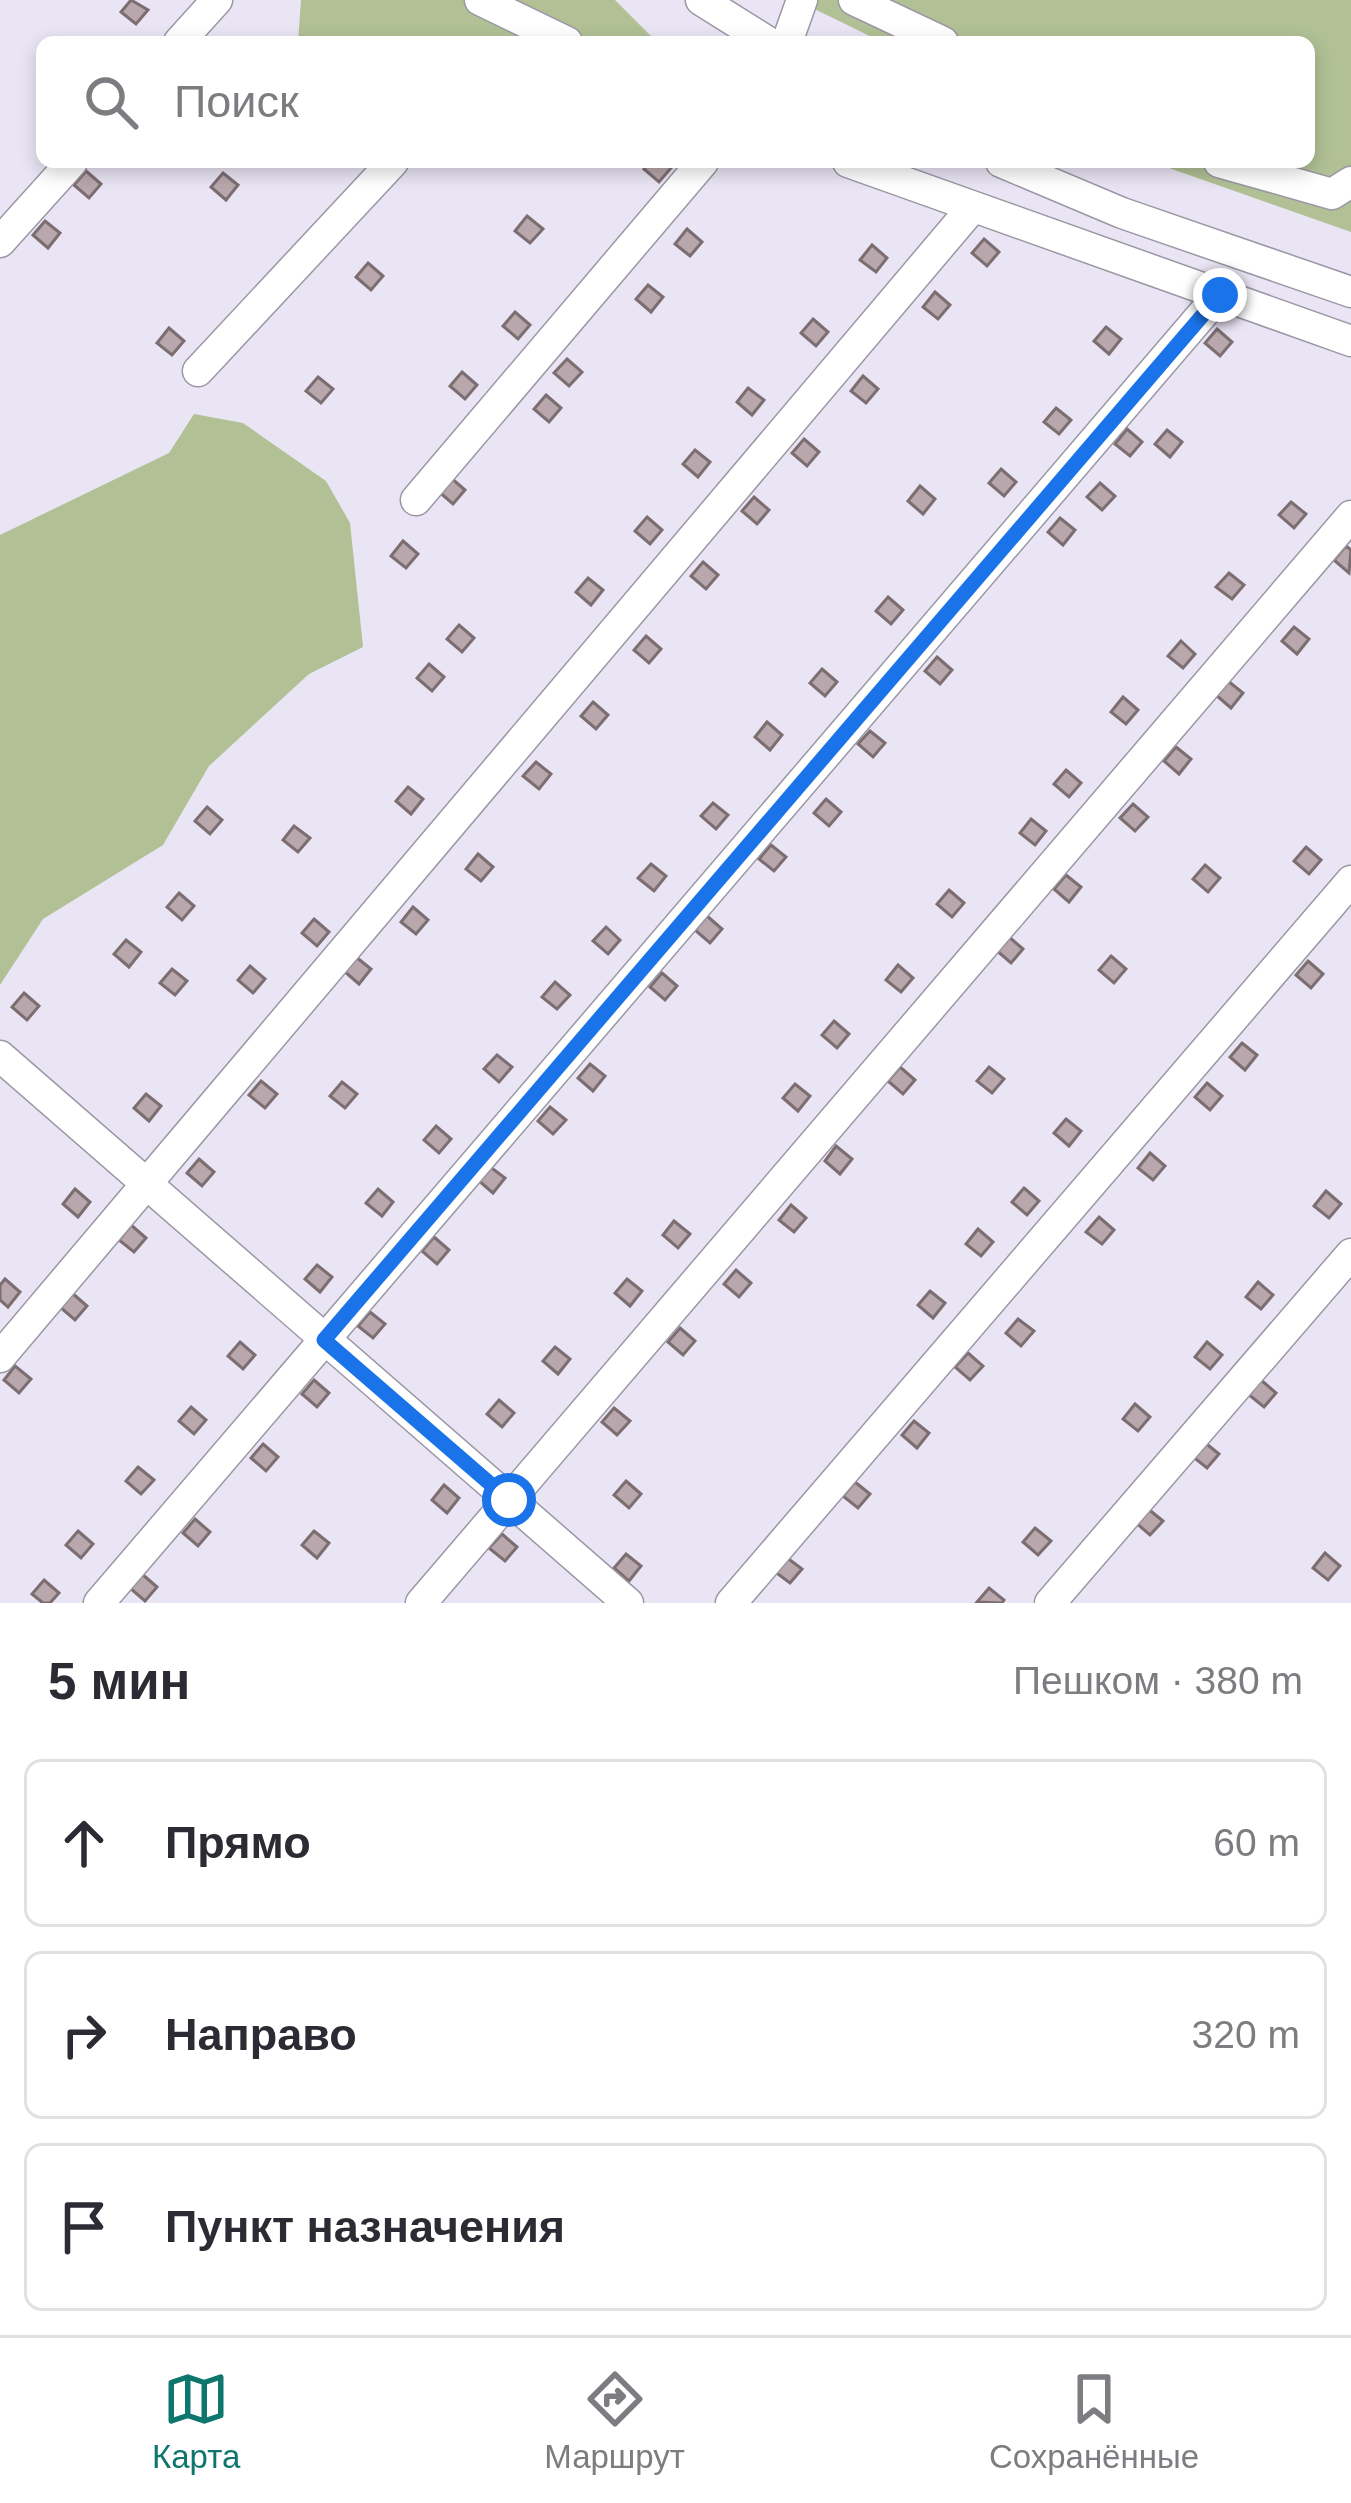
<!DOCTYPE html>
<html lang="ru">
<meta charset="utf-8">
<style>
:root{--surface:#fff;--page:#f2f2f3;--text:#2b2b33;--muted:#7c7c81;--line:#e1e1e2;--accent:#0f766e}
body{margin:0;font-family:Helvetica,sans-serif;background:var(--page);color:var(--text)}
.stop{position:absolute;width:36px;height:36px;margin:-27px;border:9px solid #1a73e8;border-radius:50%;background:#fff}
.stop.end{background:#1a73e8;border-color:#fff;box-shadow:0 3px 12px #0008}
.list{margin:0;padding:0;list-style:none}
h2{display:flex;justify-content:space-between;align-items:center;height:156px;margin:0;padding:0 48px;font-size:51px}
h2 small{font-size:39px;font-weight:400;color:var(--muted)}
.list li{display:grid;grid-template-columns:78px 1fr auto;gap:36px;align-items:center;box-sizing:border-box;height:168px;margin:0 24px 24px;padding:0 24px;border:3px solid var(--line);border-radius:18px}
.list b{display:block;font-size:45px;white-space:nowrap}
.list em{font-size:39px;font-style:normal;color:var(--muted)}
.icon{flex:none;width:66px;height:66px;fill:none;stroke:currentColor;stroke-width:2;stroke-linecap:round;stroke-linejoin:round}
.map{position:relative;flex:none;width:1351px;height:1603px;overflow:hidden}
.search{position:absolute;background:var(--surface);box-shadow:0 6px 18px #0003;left:36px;right:36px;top:36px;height:132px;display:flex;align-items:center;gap:30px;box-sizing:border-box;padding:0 42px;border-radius:18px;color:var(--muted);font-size:45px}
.sheet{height:732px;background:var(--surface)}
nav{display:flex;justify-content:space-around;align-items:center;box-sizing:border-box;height:168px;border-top:3px solid var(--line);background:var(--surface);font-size:33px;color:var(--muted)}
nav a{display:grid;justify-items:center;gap:6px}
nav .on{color:var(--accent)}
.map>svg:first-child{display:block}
</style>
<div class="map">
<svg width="1351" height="1603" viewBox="0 0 1351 1603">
<rect width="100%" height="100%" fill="#eae5f4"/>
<g fill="#b1c195">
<polygon points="301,0 615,0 657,42 298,42"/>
<polygon points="796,0 1351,0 1351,232 1152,162 1309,162 1309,42 882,42"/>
<polygon points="194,414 243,423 326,481 350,523 363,647 309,674 209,766 163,845 43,919 0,985 0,535 169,453"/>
</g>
<g fill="#b8a7ac" stroke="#7c6d71" stroke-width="3">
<polygon points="131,0 148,10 136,24 121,12"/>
<polygon points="650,162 664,162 671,168 659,182 644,169"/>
<polygon points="86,171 101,184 89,198 74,185"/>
<polygon points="223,173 238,185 226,200 211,187"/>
<polygon points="527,216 543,229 530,243 515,231"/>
<polygon points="45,221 60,233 48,248 33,235"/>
<polygon points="687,229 702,242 690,256 675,244"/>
<polygon points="984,239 999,252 987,266 972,253"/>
<polygon points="872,245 887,258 876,272 860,260"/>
<polygon points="368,263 383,276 371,290 356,277"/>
<polygon points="648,285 663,297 651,312 636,299"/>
<polygon points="935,292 950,305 938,319 923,307"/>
<polygon points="515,312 530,325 518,339 503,326"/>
<polygon points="813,319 828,332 816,346 801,333"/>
<polygon points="1106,327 1121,339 1109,354 1094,341"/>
<polygon points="169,328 184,341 172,355 157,343"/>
<polygon points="1217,329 1232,342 1220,356 1205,343"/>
<polygon points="567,359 582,372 569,386 554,373"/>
<polygon points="462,372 477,385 465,399 450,386"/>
<polygon points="863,376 878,389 866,403 851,391"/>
<polygon points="318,377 333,389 321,403 306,391"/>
<polygon points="748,388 764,400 752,415 737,402"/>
<polygon points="546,395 561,408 549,422 534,409"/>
<polygon points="1056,408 1071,420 1059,434 1044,422"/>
<polygon points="1127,429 1142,442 1130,456 1115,444"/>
<polygon points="1167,430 1182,442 1170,457 1155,444"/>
<polygon points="804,439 819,452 807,466 792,453"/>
<polygon points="695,450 710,462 698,477 683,464"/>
<polygon points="1001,469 1016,482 1004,496 989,483"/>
<polygon points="450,477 465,490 453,504 438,491"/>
<polygon points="1100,483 1115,496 1102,510 1087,497"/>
<polygon points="920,486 935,499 923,514 908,501"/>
<polygon points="754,497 769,510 757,524 742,511"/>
<polygon points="1291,502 1306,514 1294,528 1279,515"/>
<polygon points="647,517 662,530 650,544 635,531"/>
<polygon points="1060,518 1075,530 1063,545 1048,532"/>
<polygon points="403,541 418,554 406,568 391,556"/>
<polygon points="1346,546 1351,550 1349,573 1334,560"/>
<polygon points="703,562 718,575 706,589 691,576"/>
<polygon points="1229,573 1244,585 1232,599 1216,587"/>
<polygon points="588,578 603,590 591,605 576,592"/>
<polygon points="888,597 903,610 891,624 876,611"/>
<polygon points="459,625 474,638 462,652 447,639"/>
<polygon points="1294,627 1309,639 1297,654 1282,641"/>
<polygon points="646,636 661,649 649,663 634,650"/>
<polygon points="1181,641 1195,654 1183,668 1168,656"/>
<polygon points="937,657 952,670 940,684 925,671"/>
<polygon points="429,664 444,677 432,691 417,678"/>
<polygon points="822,669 837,682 825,696 810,683"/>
<polygon points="1228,681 1243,693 1231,708 1216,695"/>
<polygon points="1123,697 1138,710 1126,724 1111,712"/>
<polygon points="593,702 608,715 596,729 581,716"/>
<polygon points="767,722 782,735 770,750 755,737"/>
<polygon points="870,731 885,743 873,757 858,744"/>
<polygon points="1176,747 1191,759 1179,774 1164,761"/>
<polygon points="536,762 551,774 539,789 523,776"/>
<polygon points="1066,770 1081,783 1069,797 1054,784"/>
<polygon points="408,787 423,799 411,814 396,801"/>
<polygon points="826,799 841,812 829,826 814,813"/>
<polygon points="713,803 728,815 716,829 701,816"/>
<polygon points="1133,804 1148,817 1135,831 1120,818"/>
<polygon points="207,807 222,820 210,834 195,821"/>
<polygon points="1031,819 1046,831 1035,845 1020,833"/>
<polygon points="294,826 310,838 298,852 283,840"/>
<polygon points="771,845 786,857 774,871 759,859"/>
<polygon points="1306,847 1321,860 1309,874 1294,861"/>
<polygon points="478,854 493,867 481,881 466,869"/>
<polygon points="651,864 666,876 654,891 638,878"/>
<polygon points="1205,865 1220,878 1208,892 1193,879"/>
<polygon points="1066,875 1081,887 1069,902 1054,889"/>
<polygon points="949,890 964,903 952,917 937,904"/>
<polygon points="179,893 194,906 182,920 167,907"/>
<polygon points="413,907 428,920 416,934 401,922"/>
<polygon points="707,916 722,929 710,943 695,930"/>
<polygon points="314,919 329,932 317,946 302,933"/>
<polygon points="606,927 620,940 608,954 593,941"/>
<polygon points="1008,936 1023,949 1011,963 996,950"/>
<polygon points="126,940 141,952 129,967 114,954"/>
<polygon points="1111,956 1126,969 1114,983 1099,970"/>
<polygon points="356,957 371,969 359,984 344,971"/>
<polygon points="1308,961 1323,974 1311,988 1296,975"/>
<polygon points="898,965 913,978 901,992 886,980"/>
<polygon points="250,966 265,979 253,993 238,980"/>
<polygon points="172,969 187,981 175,995 160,983"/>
<polygon points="662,973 677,986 665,1000 650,987"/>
<polygon points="555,982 570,995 557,1009 542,997"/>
<polygon points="24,993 39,1006 27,1020 12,1007"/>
<polygon points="834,1021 849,1034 837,1048 822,1035"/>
<polygon points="1242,1043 1257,1055 1245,1070 1230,1057"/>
<polygon points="497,1055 512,1067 499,1082 484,1069"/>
<polygon points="590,1064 605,1076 593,1091 578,1078"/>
<polygon points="900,1067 915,1080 903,1094 888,1081"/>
<polygon points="989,1067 1004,1079 992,1093 977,1081"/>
<polygon points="261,1081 277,1094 265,1108 249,1095"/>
<polygon points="342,1082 357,1094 345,1108 330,1096"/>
<polygon points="1207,1083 1222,1096 1210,1110 1195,1097"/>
<polygon points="795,1084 810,1096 798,1111 783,1098"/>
<polygon points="146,1094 161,1106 149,1121 134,1108"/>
<polygon points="550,1107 566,1120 553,1134 538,1121"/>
<polygon points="1066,1119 1081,1131 1069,1146 1054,1133"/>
<polygon points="436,1126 451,1139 439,1153 424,1140"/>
<polygon points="836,1146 852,1159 840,1174 825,1161"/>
<polygon points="1150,1153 1165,1166 1153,1180 1138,1168"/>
<polygon points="199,1159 214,1172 202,1186 187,1173"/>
<polygon points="489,1166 505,1178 493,1193 478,1180"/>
<polygon points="1024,1188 1039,1201 1027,1215 1012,1202"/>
<polygon points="75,1189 90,1202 78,1217 63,1204"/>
<polygon points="378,1189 393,1202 382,1216 366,1203"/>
<polygon points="1326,1191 1341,1204 1329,1218 1314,1206"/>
<polygon points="791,1205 806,1218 794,1232 779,1220"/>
<polygon points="1099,1217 1114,1230 1102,1244 1086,1232"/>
<polygon points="674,1221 690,1234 678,1248 663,1235"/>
<polygon points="131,1225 146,1238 134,1252 119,1240"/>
<polygon points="978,1229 993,1242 981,1256 966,1244"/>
<polygon points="434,1237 449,1250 437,1264 422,1251"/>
<polygon points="317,1265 332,1277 320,1292 305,1279"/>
<polygon points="736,1270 751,1283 739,1297 724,1284"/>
<polygon points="5,1279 20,1292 8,1307 0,1300 0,1285"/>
<polygon points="627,1279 642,1291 630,1306 615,1293"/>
<polygon points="1258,1282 1273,1295 1261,1309 1246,1297"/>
<polygon points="930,1291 945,1303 933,1318 918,1305"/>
<polygon points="72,1293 87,1306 75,1320 60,1307"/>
<polygon points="370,1312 385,1324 373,1338 358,1326"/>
<polygon points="1018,1319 1034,1331 1021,1346 1006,1333"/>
<polygon points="680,1328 695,1341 683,1355 668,1342"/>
<polygon points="240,1342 255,1355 243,1369 228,1356"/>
<polygon points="1207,1342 1222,1355 1210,1369 1195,1357"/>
<polygon points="555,1347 570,1359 558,1374 543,1361"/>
<polygon points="968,1353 983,1366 970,1380 955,1367"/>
<polygon points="15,1366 31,1379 19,1393 4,1380"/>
<polygon points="314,1380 329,1393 317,1407 302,1394"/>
<polygon points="1261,1380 1276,1393 1264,1407 1248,1394"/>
<polygon points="499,1400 514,1413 502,1427 487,1414"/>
<polygon points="1135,1404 1150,1417 1138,1431 1123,1419"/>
<polygon points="191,1407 206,1420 194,1434 179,1421"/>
<polygon points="614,1408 630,1421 617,1435 602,1422"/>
<polygon points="914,1421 929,1433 917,1448 902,1435"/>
<polygon points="1203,1441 1219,1454 1207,1468 1192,1456"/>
<polygon points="263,1444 278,1457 266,1471 251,1458"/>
<polygon points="138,1467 154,1480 141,1494 126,1481"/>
<polygon points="626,1481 641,1494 629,1508 614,1495"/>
<polygon points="855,1482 870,1494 858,1508 843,1496"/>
<polygon points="444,1485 459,1498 447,1513 432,1500"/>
<polygon points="1147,1508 1163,1521 1150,1535 1135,1522"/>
<polygon points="195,1519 210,1532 198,1546 183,1533"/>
<polygon points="1035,1528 1051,1541 1038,1555 1023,1542"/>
<polygon points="78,1531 93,1544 81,1558 66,1545"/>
<polygon points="314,1531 329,1543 317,1558 302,1545"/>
<polygon points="502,1534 517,1547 505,1561 489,1548"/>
<polygon points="1325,1553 1340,1566 1328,1580 1313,1568"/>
<polygon points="626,1554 641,1566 629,1581 614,1568"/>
<polygon points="786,1557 802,1569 790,1583 774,1571"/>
<polygon points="142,1574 157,1587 145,1601 130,1588"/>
<polygon points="44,1580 59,1593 50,1603 43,1603 32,1594"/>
<polygon points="989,1588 1004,1600 1002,1603 977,1602"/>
</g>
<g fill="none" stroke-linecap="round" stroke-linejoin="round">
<defs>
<g id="minor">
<polyline points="480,0 567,42"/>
<polyline points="701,0 768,42"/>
<polyline points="854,0 943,42"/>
<polyline points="179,42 217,0"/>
<polyline points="787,42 802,0"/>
<polyline points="848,162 1351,341"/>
<polyline points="1001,162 1122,213 1351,292"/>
<polyline points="1219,162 1332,194 1351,182"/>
<polyline points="0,242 72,162"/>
<polyline points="198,371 393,162"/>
<polyline points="416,500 703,162"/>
<polyline points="0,1056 628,1603"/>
<polyline points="0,1357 972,208"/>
<polyline points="99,1603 1219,295"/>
<polyline points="421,1603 1351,516"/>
<polyline points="731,1603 1351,881"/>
<polyline points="1050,1603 1351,1254"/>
</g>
</defs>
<use href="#minor" stroke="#9b97a5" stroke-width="33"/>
<use href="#minor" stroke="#fff" stroke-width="30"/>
</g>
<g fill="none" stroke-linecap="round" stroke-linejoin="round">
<polyline stroke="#1a73e8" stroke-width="15" points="509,1500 324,1340 1220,295"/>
</g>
</svg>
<div class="stop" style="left:509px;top:1500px"></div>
<div class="stop end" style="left:1220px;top:295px"></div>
<div class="search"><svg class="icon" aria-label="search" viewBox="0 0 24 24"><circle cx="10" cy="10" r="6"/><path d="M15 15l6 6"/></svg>Поиск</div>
</div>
<section class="sheet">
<h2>5 мин<small>Пешком · 380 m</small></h2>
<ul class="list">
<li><svg class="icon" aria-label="ahead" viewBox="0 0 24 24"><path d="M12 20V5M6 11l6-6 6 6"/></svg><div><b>Прямо</b></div><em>60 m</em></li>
<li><svg class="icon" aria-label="right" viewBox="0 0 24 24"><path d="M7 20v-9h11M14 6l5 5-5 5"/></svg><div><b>Направо</b></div><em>320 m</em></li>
<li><svg class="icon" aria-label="arrive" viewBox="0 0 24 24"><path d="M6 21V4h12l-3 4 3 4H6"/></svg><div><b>Пункт назначения</b></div></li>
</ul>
</section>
<nav>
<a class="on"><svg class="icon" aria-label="map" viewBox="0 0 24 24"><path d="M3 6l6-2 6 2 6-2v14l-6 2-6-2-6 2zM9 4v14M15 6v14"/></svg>Карта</a>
<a><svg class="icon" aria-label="directions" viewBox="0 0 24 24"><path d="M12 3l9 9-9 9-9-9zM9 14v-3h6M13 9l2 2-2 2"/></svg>Маршрут</a>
<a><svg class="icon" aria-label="saved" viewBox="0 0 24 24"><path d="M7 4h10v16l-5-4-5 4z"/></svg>Сохранённые</a>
</nav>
